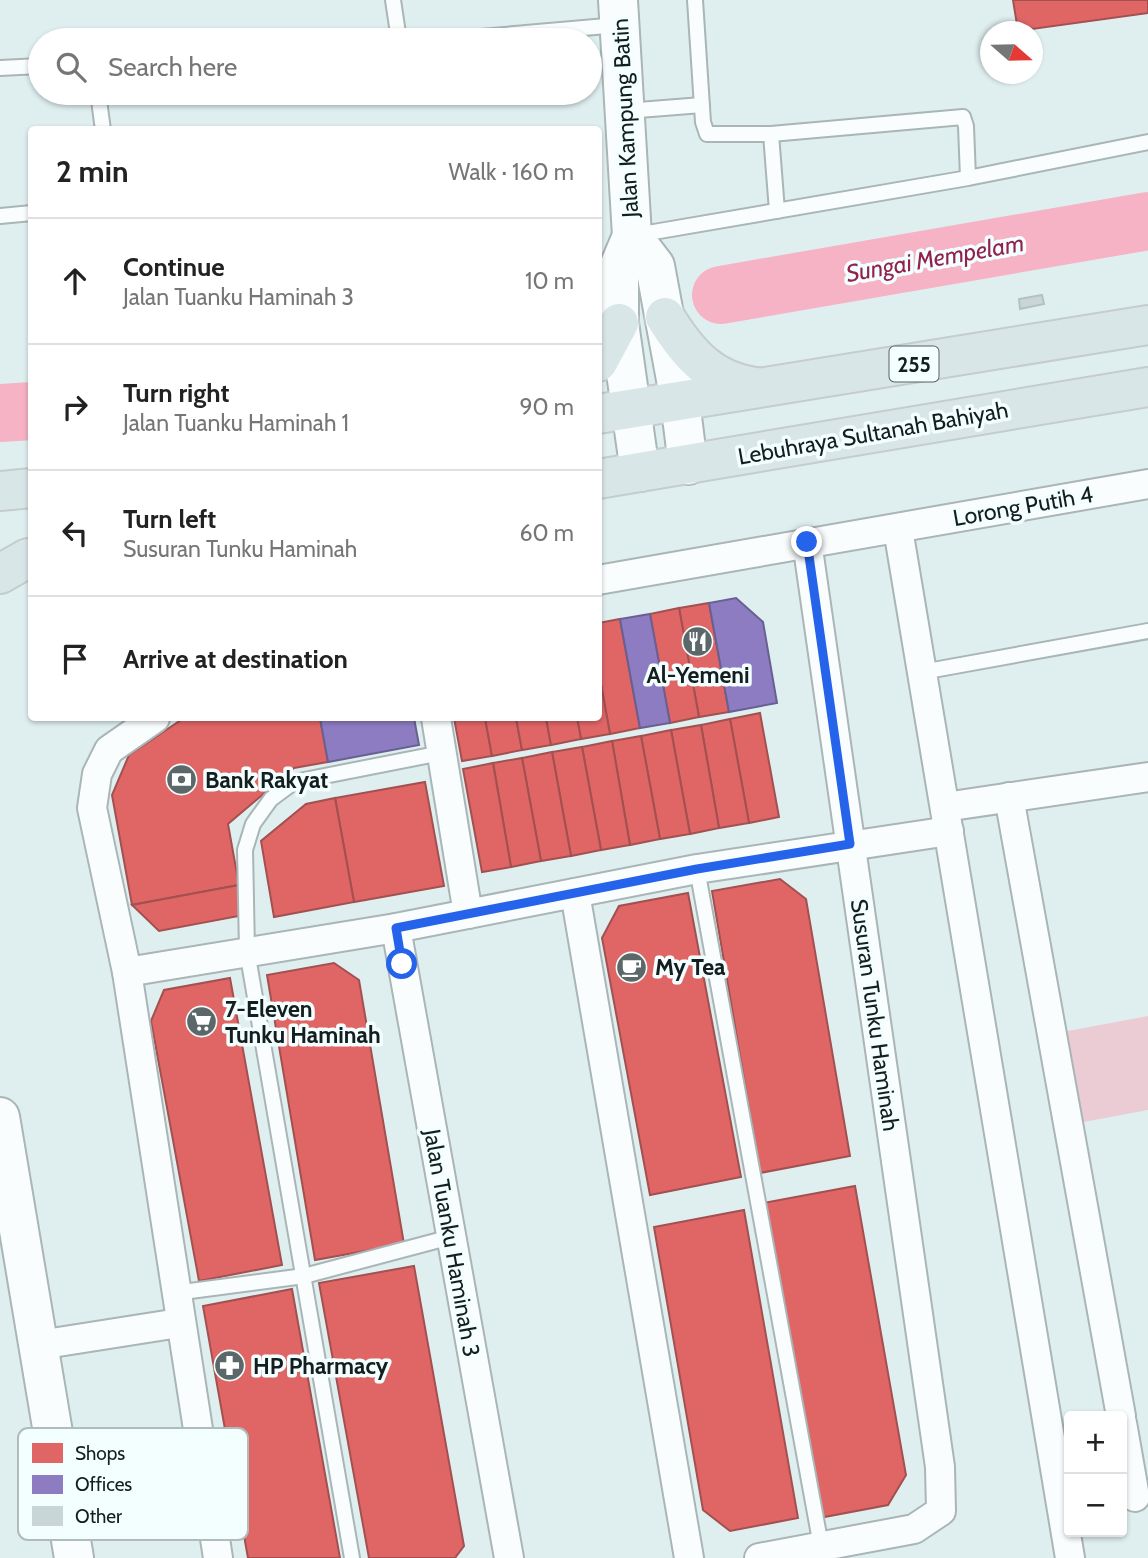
<!DOCTYPE html>
<meta charset="utf-8">
<style>
:root{--surface:#fff;--page:#f6f6f6;--text:#222;--muted:#767676;--line:#e0e0e0}
body{margin:0;font-family:Cabin,sans-serif;background:var(--page);color:var(--text)}
.controls{position:absolute;right:21px;bottom:21px;display:grid;overflow:hidden;border-radius:7px;box-shadow:0 2px 5px #0004}
.controls button{width:63px;height:63px;display:grid;place-items:center;padding:0;border:0;border-bottom:2px solid var(--line);background:var(--surface);color:var(--text);font:35px sans-serif}
.compass{position:absolute;left:980px;top:21px;width:63px;height:63px;border-radius:50%;background:var(--surface);box-shadow:0 2px 5px #0004;rotate:110deg}
.stop{position:absolute;width:21px;height:21px;margin:-16px;border:5px solid #2563eb;border-radius:50%;background:#fff}
.stop.end{background:#2563eb;border-color:#fff;box-shadow:0 2px 7px #0008}
.list{margin:0;padding:0;list-style:none}
h2{display:flex;justify-content:space-between;align-items:center;height:91px;margin:0;padding:0 28px;font-size:30px}
h2 small{font-size:23px;font-weight:400;color:var(--muted)}
.list li{display:grid;grid-template-columns:46px 1fr auto;gap:21px;align-items:center;box-sizing:border-box;height:126px;padding:0 28px;border-top:2px solid var(--line)}
.list b{display:block;font-size:26px;white-space:nowrap}
.list p{margin:0;font-size:23px;white-space:nowrap;color:var(--muted)}
.list em{font-size:23px;font-style:normal;color:var(--muted)}
.icon{flex:none;width:38px;height:38px;fill:none;stroke:currentColor;stroke-width:2;stroke-linecap:round;stroke-linejoin:round}
.map{position:relative;flex:none;width:1148px;height:1558px;overflow:hidden}
.search{position:absolute;background:var(--surface);box-shadow:0 2px 5px #0004;left:28px;top:28px;width:574px;height:77px;display:flex;align-items:center;gap:18px;box-sizing:border-box;padding:0 24px;border-radius:38px;color:var(--muted);font-size:26px}
.panel{position:absolute;background:var(--surface);box-shadow:0 2px 5px #0004;left:28px;top:126px;width:574px;height:595px;border-radius:7px}
.map>svg:first-child{display:block}
</style>
<div class="map">
<svg width="1148" height="1558" viewBox="0 0 1148 1558">
<rect width="100%" height="100%" fill="#dfeff0"/>
<polygon fill="#ebcbd4" points="1148,1016 1148,1110 1073,1124 1057,1033"/>
<g fill="#e06666" stroke="#a35051" stroke-width="2">
<polygon points="1013,0 1148,0 1148,13 1018,31"/>
<polygon points="709,603 729,712 699,717 679,608"/>
<polygon points="679,608 699,717 670,723 650,614"/>
<polygon points="620,619 640,728 610,734 598,668 598,623"/>
<polygon points="598,668 610,734 581,739 577,718 598,718"/>
<polygon points="760,713 779,817 749,823 730,719"/>
<polygon points="184,718 320,718 328,762 294,768 228,824 239,885 132,905 112,795 129,755"/>
<polygon points="454,718 485,718 492,756 462,761"/>
<polygon points="485,718 516,718 522,750 492,756"/>
<polygon points="516,718 546,718 551,745 522,750"/>
<polygon points="546,718 577,718 581,739 551,745"/>
<polygon points="730,719 749,823 719,828 701,725"/>
<polygon points="701,725 719,828 690,834 671,730"/>
<polygon points="671,730 690,834 660,839 641,736"/>
<polygon points="641,736 660,839 630,845 612,741"/>
<polygon points="612,741 630,845 601,850 582,747"/>
<polygon points="582,747 601,850 571,856 552,752"/>
<polygon points="552,752 571,856 541,861 522,758"/>
<polygon points="522,758 541,861 511,867 493,763"/>
<polygon points="493,763 511,867 482,872 463,769"/>
<polygon points="425,782 444,886 354,902 335,798"/>
<polygon points="335,798 354,902 274,917 261,841 306,804"/>
<polygon points="780,879 806,899 850,1156 760,1173 712,891"/>
<polygon points="239,885 244,915 159,931 132,905"/>
<polygon points="688,893 741,1177 650,1195 602,938 619,906"/>
<polygon points="334,963 359,980 404,1244 315,1260 267,975"/>
<polygon points="230,978 282,1265 199,1281 151,1021 164,990"/>
<polygon points="855,1186 906,1475 888,1505 819,1518 763,1203"/>
<polygon points="744,1210 798,1518 730,1531 703,1510 654,1227"/>
<polygon points="414,1266 464,1546 455,1558 369,1558 319,1283"/>
<polygon points="292,1289 340,1558 248,1558 203,1306"/>
</g>
<g fill="#8e7cc3" stroke="#696092" stroke-width="2">
<polygon points="736,598 763,622 777,703 729,712 709,603"/>
<polygon points="650,614 670,723 640,728 620,619"/>
<polygon points="320,718 414,718 419,745 328,762"/>
</g>
<g fill="none" stroke-linecap="round" stroke-linejoin="round">
<g stroke="#f5b3c5" stroke-width="58">
<polyline points="721,295 1148,221"/>
<polyline points="0,413 32,411"/>
</g>
</g>
<polygon fill="#c9d6d7" stroke="#b5c1c1" stroke-width="2" points="1042,295 1044,304 1020,309 1019,299"/>
<g fill="none" stroke-linecap="round" stroke-linejoin="round">
<defs>
<g id="lane">
<polyline points="393,0 399,40"/>
<polyline points="695,0 703,122 707,134 771,134 963,117 966,126 968,178"/>
<polyline points="446,40 618,25"/>
<polyline points="0,68 40,66"/>
<polyline points="98,93 103,130"/>
<polyline points="626,111 702,105"/>
<polyline points="771,134 777,211"/>
<polyline points="0,216 32,213"/>
<polyline points="636,235 968,178 1148,142"/>
<polyline points="922,672 1148,631"/>
<polyline points="697,869 821,1546"/>
<polyline points="175,1293 304,1276 451,1237"/>
<polyline points="352,1558 247,951 245,850 253,824 271,799 294,782 441,753"/>
</g>
<g id="street">
<polyline points="898,529 1070,1558"/>
<polyline points="598,580 1148,484"/>
<polyline points="155,718 109,750 97,774 92,808 127,972 218,1558"/>
<polyline points="436,718 468,914"/>
<polyline points="1009,797 1121,1416"/>
<polyline points="945,807 1148,777"/>
<polyline points="575,893 689,1558"/>
<polyline points="396,928 509,1558"/>
<polyline points="127,972 396,928 697,869 949,831"/>
<polyline points="39,1345 179,1323"/>
<polyline points="1122,1423 1135,1497"/>
<polyline points="759,1558 914,1529 941,1511 940,1467 807,542"/>
</g>
<g id="secondary">
<polyline points="618,0 632,236 619,267 619,323 640,472"/>
<polyline points="632,236 655,266 680,401 688,465"/>
<polyline points="0,1117 74,1558"/>
</g>
<g id="primary">
<path d="M 665,317 C 688,354 711,381 756,387"/>
<polyline points="598,362 619,323"/>
<polyline points="598,414 1148,325"/>
<polyline points="598,479 1148,387"/>
<polyline points="0,491 32,488"/>
<polyline points="0,574 28,558"/>
</g>
</defs>
<use href="#lane" stroke="#a9b5b6" stroke-width="18"/>
<use href="#street" stroke="#a9b5b6" stroke-width="32"/>
<use href="#secondary" stroke="#a9b5b6" stroke-width="42"/>
<use href="#primary" stroke="#c5cccd" stroke-width="42"/>
<use href="#lane" stroke="#fafdfd" stroke-width="14"/>
<use href="#street" stroke="#fafdfd" stroke-width="28"/>
<use href="#secondary" stroke="#fafdfd" stroke-width="38"/>
<use href="#primary" stroke="#d9e6e8" stroke-width="38"/>
</g>
<g fill="none" stroke-linecap="round" stroke-linejoin="round">
<polyline stroke="#2563eb" stroke-width="9" points="402,964 396,928 697,869 850,844 807,542"/>
</g>
<defs>
<symbol id="restaurant-disc" viewBox="-11 -11 22 22"><circle r="9.5" fill="#5b6768" stroke="#f3feff"/><path d="M-5-6h1v4h1v-4h1v4h1v-4h1v5L-1.5 .5V6h-2V.5L-5-1ZM5-6V6H3V1.5H1.5Q1.5-4 5-6Z" fill="#fff"/></symbol>
<symbol id="bank-disc" viewBox="-11 -11 22 22"><circle r="9.5" fill="#5b6768" stroke="#f3feff"/><path d="M-6-4H6V4H-6ZM0-2.3a2.3 2.3 0 1 0 0 4.6a2.3 2.3 0 1 0 0-4.6Z" fill="#fff"/></symbol>
<symbol id="cafe-disc" viewBox="-11 -11 22 22"><circle r="9.5" fill="#5b6768" stroke="#f3feff"/><path d="M-5.5-4.5H6V0H3Q3 3.5 0 3.5H-2.5Q-5.5 3.5-5.5 0ZM3-3.2v2h1.7v-2ZM-6 4.5H4V6H-6Z" fill="#fff"/></symbol>
<symbol id="supermarket-disc" viewBox="-11 -11 22 22"><circle r="9.5" fill="#5b6768" stroke="#f3feff"/><path d="M-6-5.5h2.5l.6 2H6L4.5 2H-2.5L-4.4-4H-6ZM-1.5 3.2a1.3 1.3 0 1 0 .1 0ZM3 3.2a1.3 1.3 0 1 0 .1 0Z" fill="#fff"/></symbol>
<symbol id="pharmacy-disc" viewBox="-11 -11 22 22"><circle r="9.5" fill="#5b6768" stroke="#f3feff"/><path d="M-2-6h4v4h4v4h-4v4h-4v-4h-4v-4h4Z" fill="#fff"/></symbol>
</defs>
<g fill-rule="evenodd">
<use href="#restaurant-disc" x="680" y="624" width="35" height="35"/>
<use href="#bank-disc" x="164" y="762" width="35" height="35"/>
<use href="#cafe-disc" x="614" y="950" width="35" height="35"/>
<use href="#supermarket-disc" x="184" y="1004" width="35" height="35"/>
<use href="#pharmacy-disc" x="212" y="1348" width="35" height="35"/>
</g>
<g text-anchor="middle" dominant-baseline="central" stroke-width="7" stroke-linejoin="round" paint-order="stroke">
<rect fill="#f3feff" stroke="#576162" stroke-width="2" x="889.5" y="346.5" width="49" height="35" rx="5"/>
<g font-size="21" font-weight="bold" fill="#141e1f">
<text x="914" y="364">255</text>
</g>
<g font-size="23" fill="#141e1f" stroke="#f3feff">
<text transform="translate(625 118) rotate(-93)">Jalan Kampung Batin</text>
<text transform="translate(873 433) rotate(-10)">Lebuhraya Sultanah Bahiyah</text>
<text transform="translate(1023 506) rotate(-10)">Lorong Putih 4</text>
<text transform="translate(875 1015) rotate(82)">Susuran Tunku Haminah</text>
<text transform="translate(452 1243) rotate(80)">Jalan Tuanku Haminah 3</text>
</g>
<g font-size="23" font-weight="bold" fill="#141e1f" stroke="#f3feff" text-anchor="start">
<text x="698" y="675" text-anchor="middle">Al-Yemeni</text>
<text x="205" y="780">Bank Rakyat</text>
<text x="655" y="967">My Tea</text>
<text x="225" y="1009">7-Eleven<tspan x="225" dy="26">Tunku Haminah</tspan></text>
<text x="253" y="1366">HP Pharmacy</text>
</g>
<g font-size="24" font-style="italic" fill="#94204c" stroke="#f3feff">
<text transform="translate(935 258) rotate(-10)">Sungai Mempelam</text>
</g>
</g>
<rect x="18" y="1428" width="230" height="112" rx="10" fill="#f3feff" stroke="#b0bbbc" stroke-width="2"/>
<rect x="32" y="1443" width="31" height="20" fill="#e06666"/>
<rect x="32" y="1475" width="31" height="19" fill="#8e7cc3"/>
<rect x="32" y="1506" width="31" height="20" fill="#c9d6d7"/>
<g font-size="19" fill="#141e1f">
<text x="75" y="1460">Shops</text>
<text x="75" y="1491">Offices</text>
<text x="75" y="1523">Other</text>
</g>
</svg>
<div class="controls">
<button>+</button>
<button>−</button>
</div>
<svg class="compass" viewBox="-18 -18 36 36"><path d="M0-13l5 13h-10z" fill="#e53935"/><path d="M0 13l5-13h-10z" fill="#767676"/></svg>
<div class="stop" style="left:402px;top:964px"></div>
<div class="stop end" style="left:807px;top:542px"></div>
<div class="search"><svg class="icon" aria-label="search" viewBox="0 0 24 24"><circle cx="10" cy="10" r="6"/><path d="M15 15l6 6"/></svg>Search here</div>
<section class="panel">
<h2>2 min<small>Walk · 160 m</small></h2>
<ul class="list">
<li><svg class="icon" aria-label="ahead" viewBox="0 0 24 24"><path d="M12 20V5M6 11l6-6 6 6"/></svg><div><b>Continue</b><p>Jalan Tuanku Haminah 3</p></div><em>10 m</em></li>
<li><svg class="icon" aria-label="right" viewBox="0 0 24 24"><path d="M7 20v-9h11M14 6l5 5-5 5"/></svg><div><b>Turn right</b><p>Jalan Tuanku Haminah 1</p></div><em>90 m</em></li>
<li><svg class="icon" aria-label="left" viewBox="0 0 24 24"><path d="M17 20v-9H6M10 6l-5 5 5 5"/></svg><div><b>Turn left</b><p>Susuran Tunku Haminah</p></div><em>60 m</em></li>
<li><svg class="icon" aria-label="arrive" viewBox="0 0 24 24"><path d="M6 21V4h12l-3 4 3 4H6"/></svg><div><b>Arrive at destination</b></div></li>
</ul>
</section>
</div>
